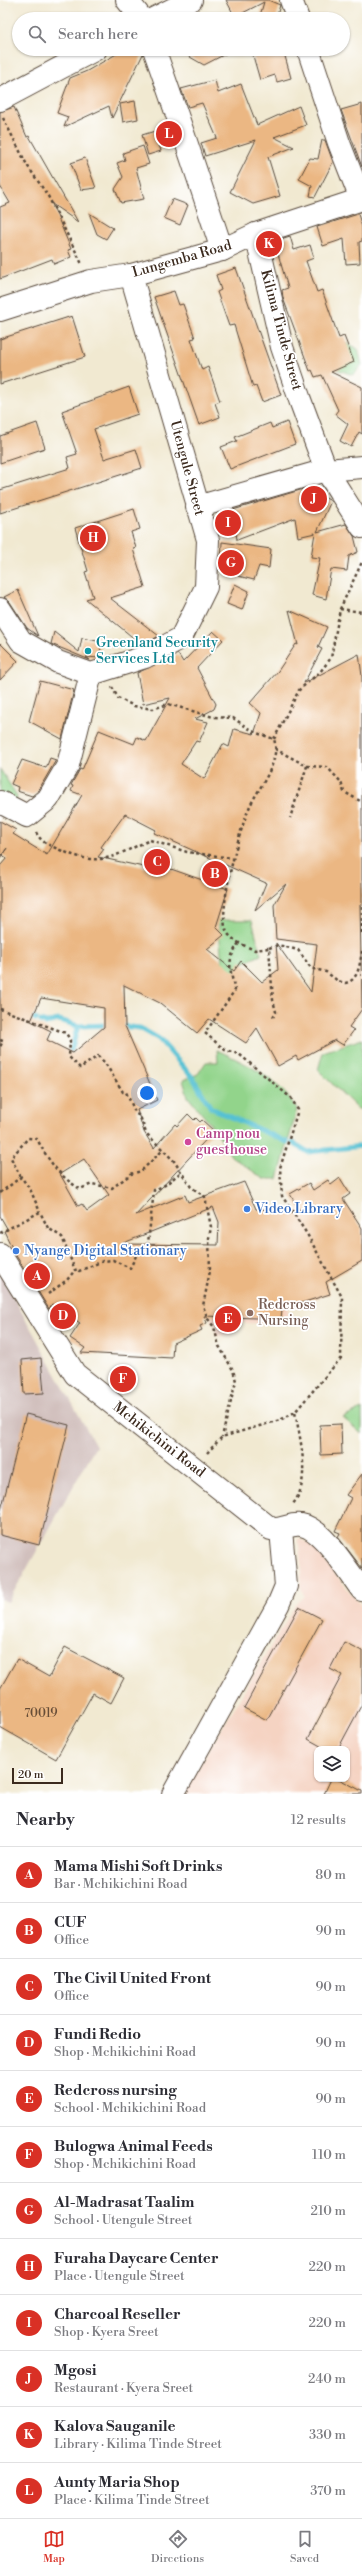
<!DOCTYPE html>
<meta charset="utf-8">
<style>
:root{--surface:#fff;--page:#f7f7f7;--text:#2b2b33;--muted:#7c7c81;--line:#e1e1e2;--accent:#d93025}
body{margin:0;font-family:"Libre Bodoni",serif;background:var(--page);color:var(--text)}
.controls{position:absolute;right:12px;bottom:12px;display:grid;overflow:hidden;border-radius:8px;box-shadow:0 1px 3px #0004}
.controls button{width:36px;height:36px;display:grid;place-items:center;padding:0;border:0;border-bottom:1px solid var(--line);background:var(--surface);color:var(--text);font:20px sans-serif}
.scale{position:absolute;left:12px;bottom:10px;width:51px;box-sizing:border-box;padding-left:4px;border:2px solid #3b2a1e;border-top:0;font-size:11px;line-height:14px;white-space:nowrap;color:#3b2a1e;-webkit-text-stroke:3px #fff;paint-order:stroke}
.you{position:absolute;left:147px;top:1093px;width:14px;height:14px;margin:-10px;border:3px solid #fff;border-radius:50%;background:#1a73e8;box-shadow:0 0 0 6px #1a73e833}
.badge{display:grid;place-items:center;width:26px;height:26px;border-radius:50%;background:var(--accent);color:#fff;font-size:13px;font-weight:700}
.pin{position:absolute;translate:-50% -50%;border:2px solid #fff;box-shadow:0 1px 4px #0006}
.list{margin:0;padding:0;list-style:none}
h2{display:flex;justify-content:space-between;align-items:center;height:52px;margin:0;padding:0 16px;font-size:17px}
h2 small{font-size:13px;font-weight:400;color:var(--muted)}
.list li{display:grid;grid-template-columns:26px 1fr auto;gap:12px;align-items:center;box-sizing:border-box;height:56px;padding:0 16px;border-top:1px solid var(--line)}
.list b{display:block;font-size:15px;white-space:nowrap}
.list p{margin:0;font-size:13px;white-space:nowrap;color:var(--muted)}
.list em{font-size:13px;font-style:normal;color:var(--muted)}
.icon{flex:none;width:22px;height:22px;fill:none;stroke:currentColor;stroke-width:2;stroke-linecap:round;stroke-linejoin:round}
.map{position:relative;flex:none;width:362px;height:1794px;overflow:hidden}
.search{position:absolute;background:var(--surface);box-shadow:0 1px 3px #0004;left:12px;right:12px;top:12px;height:44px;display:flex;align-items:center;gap:10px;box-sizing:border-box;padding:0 14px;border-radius:22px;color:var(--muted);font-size:15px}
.sheet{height:724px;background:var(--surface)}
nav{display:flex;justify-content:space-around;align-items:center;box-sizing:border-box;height:56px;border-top:1px solid var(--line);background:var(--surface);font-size:11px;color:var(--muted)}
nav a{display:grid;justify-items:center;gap:2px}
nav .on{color:var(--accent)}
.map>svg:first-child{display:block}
</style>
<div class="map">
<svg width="362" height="1794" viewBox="0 0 362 1794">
<rect width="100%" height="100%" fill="#fff"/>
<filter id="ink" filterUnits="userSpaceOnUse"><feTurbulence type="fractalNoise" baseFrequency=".025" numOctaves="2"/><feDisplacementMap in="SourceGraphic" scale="8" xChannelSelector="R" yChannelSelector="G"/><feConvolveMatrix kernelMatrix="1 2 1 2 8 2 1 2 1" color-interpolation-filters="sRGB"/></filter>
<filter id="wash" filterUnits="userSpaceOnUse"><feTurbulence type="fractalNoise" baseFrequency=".012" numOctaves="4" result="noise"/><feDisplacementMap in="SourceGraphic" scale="16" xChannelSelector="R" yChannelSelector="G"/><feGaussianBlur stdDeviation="0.9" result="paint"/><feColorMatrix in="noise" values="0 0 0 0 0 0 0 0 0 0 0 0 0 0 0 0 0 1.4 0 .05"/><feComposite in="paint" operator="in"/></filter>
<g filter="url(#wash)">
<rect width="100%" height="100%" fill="#f1e9d1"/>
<g fill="#f5d3c2" fill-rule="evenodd">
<polygon points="288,1306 288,1316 280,1315 280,1324 239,1323 239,1328 232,1329 232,1335 216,1336 215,1323 211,1323 211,1312"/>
<path d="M 298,1538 L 311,1544 L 362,1607 L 362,1794 L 183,1794 L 296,1604 L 304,1596 L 300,1585 L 302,1571 ZM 317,1749 L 347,1749 L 347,1779 L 317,1779 Z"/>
</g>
<polygon fill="#d1c0bd" points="0,1273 96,1446 8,1602 0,1599"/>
<g fill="#92d48b" stroke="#667f54">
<polygon points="342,340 358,349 362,365 353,375 336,369"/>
<polygon points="0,769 17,796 16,804 0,796"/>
<polygon points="218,920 252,920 261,955 240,964 224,986"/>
<polygon points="362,1039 362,1109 358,1109 318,1070 323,1052"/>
<path d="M 217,1050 C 249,1065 278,1078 297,1109 L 278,1179 L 264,1179 L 231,1156 L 217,1132 L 188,1097 L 183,1080 L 198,1074 L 206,1062 L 218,1062 Z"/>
<polygon points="362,1409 362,1434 343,1418"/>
</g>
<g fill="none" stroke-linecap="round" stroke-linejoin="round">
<g stroke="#57c1d3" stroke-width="5">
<polyline points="27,1014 36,1019"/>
<polyline points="41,1021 45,1023 59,1020 78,1026 110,1025"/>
<polyline points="120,1026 140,1028 159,1039 193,1078 211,1108 287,1142"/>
<polyline points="69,1057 78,1026"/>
<polyline points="293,1143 308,1152 362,1146"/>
</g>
</g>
<g id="blocks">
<g fill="#ebb783" fill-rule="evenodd">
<polygon points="226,0 268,0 280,5 276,19 259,19 264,2 235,17"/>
<polygon points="125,49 142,49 143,54 112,118 109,106 64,127 68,117 57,113 70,78 87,71"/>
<polygon points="176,49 235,49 204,65"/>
<polygon points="251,49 283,49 291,78 277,82 275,75 260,80"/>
<polygon points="215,80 218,93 241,84 257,125 299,106 306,125 274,137 294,147 268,157 280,196 253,204 230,192 256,140 205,156 201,143 217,138 202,103 188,107 181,89"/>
<polygon points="135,101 138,119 123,122 120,104"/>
<polygon points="362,104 362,167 341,110"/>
<polygon points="14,107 27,137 29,136 78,222 52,204 71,249 68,250 71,257 54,264 52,259 0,279 0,207 10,203 0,186 0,112"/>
<polygon points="155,131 161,151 148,155 142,135"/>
<polygon points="322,140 325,140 333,162 315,197 310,196 312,186 299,179 310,158 318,159"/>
<polygon points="143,146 149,164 136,168 144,199 121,203 115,189 123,177 117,163 125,160 123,153"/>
<polygon points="85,158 96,188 81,190 71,163"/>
<polygon points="172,199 188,205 180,225 164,218"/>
<polygon points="89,213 113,228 106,239 97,234"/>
<polygon points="358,214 362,227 362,241 359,242 360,263 346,264 344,239 323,246 317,227"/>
<polygon points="290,236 294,250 310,245 314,258 306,261 317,292 322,290 339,338 344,336 354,362 331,372 362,387 362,434 359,432 351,447 340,441 348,424 335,414 338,410 322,375 315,377 312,370 310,371 283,298 282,290 288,288 276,247 272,249 271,242"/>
<polygon points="236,268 281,395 262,402 256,386 253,387 234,325 229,326 217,292 221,290 216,275"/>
<polygon points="174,291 179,305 183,304 195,338 191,339 202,370 208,367 220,401 215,403 220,417 199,425 154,297"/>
<polygon points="72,316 85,357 0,384 0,339"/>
<polygon points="129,387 138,414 94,429 104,459 136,449 142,468 0,513 0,490 70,468 67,457 77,454 62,411"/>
<polygon points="287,422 295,444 230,469 221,447 237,441 235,437 270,423 272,428"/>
<polygon points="37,423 45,448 0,463 0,436"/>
<polygon points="307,488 331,501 317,532 346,524 354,536 358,552 349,556 347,571 331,569 326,599 312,595 320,558 311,557 315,533 298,537 295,518 237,540 233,510"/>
<polygon points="134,509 140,529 131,532 136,548 133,549 145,587 110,598 159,636 142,645 86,599 93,597 85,572 88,571 75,528"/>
<polygon points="222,542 271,549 269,568 259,566 254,580 238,576 243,565 221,562"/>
<polygon points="235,584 249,591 242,610 227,604"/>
<polygon points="18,590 38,636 27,628 10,602 4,597"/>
<path d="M 289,610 L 327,627 L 318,647 L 322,649 L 304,683 L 359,654 L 362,676 L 362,905 L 360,905 L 362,1009 L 349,1027 L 354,1030 L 343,1045 L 335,1040 L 298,1060 L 296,1056 L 278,1066 L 257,1028 L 246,1043 L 209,1019 L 197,1033 L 160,1003 L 124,985 L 125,1026 L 157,1100 L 137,1110 L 144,1132 L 154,1148 L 175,1124 L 177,1126 L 188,1114 L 194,1120 L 196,1118 L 200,1122 L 202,1120 L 214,1131 L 136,1215 L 185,1195 L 188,1202 L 244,1182 L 256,1209 L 300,1211 L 290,1194 L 309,1183 L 313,1190 L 328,1180 L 331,1185 L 340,1178 L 350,1194 L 343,1199 L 362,1228 L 362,1261 L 326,1282 L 330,1294 L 282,1309 L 281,1319 L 204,1316 L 207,1323 L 200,1326 L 202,1330 L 173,1343 L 172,1358 L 81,1353 L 85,1348 L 70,1338 L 80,1323 L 52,1304 L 49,1309 L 15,1254 L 4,1231 L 8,1230 L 0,1216 L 0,866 L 7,858 L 2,855 L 7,848 L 0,858 L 0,821 L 16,830 L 13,834 L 47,855 L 82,795 L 71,791 L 73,786 L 71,785 L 80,769 L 82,770 L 99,730 L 134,744 L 137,737 L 146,741 L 170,698 L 143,704 L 137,673 L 178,654 L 183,662 L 213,631 L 223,640 L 197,668 L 216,704 L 214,709 L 195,719 L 208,722 L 199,742 L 196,741 L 181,764 L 204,779 L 223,744 L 229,747 L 234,729 L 254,734 L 261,713 L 250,703 L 278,671 L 296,644 L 298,645 ZM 125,814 L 156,830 L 154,833 L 266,883 L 255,910 L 286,884 L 274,905 L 276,939 L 317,944 L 311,992 L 276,943 L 278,970 L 262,982 L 241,961 L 234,971 L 207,949 L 224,935 L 216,927 L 228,889 L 151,862 L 148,868 L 98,857 L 104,849 L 101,847 ZM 41,998 L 104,1008 L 104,1027 L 73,1053 L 47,1040 L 51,1031 L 31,1021 ZM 84,1159 L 109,1195 L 87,1211 L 82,1204 L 78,1206 L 60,1174 ZM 213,1207 L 219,1222 L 218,1245 L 121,1244 Z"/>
<polygon points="54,632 79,652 82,638 102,642 99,658 86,657 90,660 51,644"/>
<polygon points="0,643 18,661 0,680"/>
<polygon points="40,681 74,690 62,739 29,721"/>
<polygon points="50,758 56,760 38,791 32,796 17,791 18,787 11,784 22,760 46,768"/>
<polygon points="41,1358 44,1393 24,1394 22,1360"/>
<polygon points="26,1414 69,1425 39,1545 0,1535 0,1514"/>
<polygon points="341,1424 342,1454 321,1455 320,1425"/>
<polygon points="362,1474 362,1568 338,1537 340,1533 335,1531 351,1498 346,1495"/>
<polygon points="299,1607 322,1619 267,1720 244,1708"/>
<polygon points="344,1642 362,1651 362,1704 338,1749 326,1749 308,1739 342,1675 330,1669"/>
<polygon points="65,1647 124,1678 111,1703 93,1693 56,1759 0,1727 0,1689 17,1659 49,1677"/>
<polygon points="331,1779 339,1779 362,1791 362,1794 324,1794"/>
</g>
</g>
</g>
<g filter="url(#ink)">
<use href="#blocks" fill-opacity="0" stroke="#564739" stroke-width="1"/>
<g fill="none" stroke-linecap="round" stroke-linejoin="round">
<defs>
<g id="minor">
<polyline points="127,0 142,19"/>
<polyline points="291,0 298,19"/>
<polyline points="153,19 191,0"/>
<path d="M 154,49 C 178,116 200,183 222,250"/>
<polyline points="308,49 339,143 361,199"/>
<polyline points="0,100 96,49"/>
<polyline points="256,234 282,347 300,400 326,470 362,527"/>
<polyline points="0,310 91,281 131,275 222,250 256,234 362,199"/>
<polyline points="197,507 326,470 362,467"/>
<polyline points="0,609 21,641 58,662 91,674 145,657 181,638 206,587 208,540 131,275"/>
<polyline points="0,802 27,816 48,799 68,765 91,674"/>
<path d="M 0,1254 L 75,1374 L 271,1529 C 283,1530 291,1523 301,1525 C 323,1528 349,1573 362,1590"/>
<polyline points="173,1794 278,1605 286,1586 281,1530"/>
</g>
</defs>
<use href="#minor" stroke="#564739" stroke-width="24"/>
<g stroke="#564739" stroke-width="2.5" stroke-dasharray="3 3" stroke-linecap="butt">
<polyline points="3,118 27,165 48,196 82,264"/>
<polyline points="340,609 362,612"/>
<path d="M 112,687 L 118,698 L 134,706 L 153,709 L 168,704 L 213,717 L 233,718 L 254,732 L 274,739 C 281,762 259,787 250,806 C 240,827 216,914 227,932 C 232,941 245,946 255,950 L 269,948 L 273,1000 L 276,1012 L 273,1017"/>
<polyline points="274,739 299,690 320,672 331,658 340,609 362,562"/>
<polyline points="275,749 307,766 290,818"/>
<polyline points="307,766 327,767 341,782 344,792 362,802"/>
<path d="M 36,832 C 41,843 50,845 60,850 C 102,868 111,857 150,840 L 187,852 L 232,858"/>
<polyline points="362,906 362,935"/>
<path d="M 239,943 C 226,961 230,969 235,990 L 205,1033 L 225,1050 L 239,1054 L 291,1098 L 298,1110 L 280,1168 L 282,1196 L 307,1234 L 342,1297 L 341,1358 L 295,1412 C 300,1438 312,1483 292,1505"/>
<path d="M 269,948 L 278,945 L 298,950 L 311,968 L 326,972 L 338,981 L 345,983 C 359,981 360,962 362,951"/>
<polyline points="0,1009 66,1033 70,1040 69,1057 80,1068 98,1056 105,1063 123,1092 126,1092 136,1114 140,1116 146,1133 174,1161 191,1187 205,1197 211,1227 209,1238 210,1271 203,1306 208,1319 214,1327 219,1346 233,1370 236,1381 222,1437"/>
<polyline points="0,1040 3,1041 0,1047"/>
<path d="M 21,1177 L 11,1158 L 28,1138 L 37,1139 C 48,1160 59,1176 80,1189 L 92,1184 L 112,1188 L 131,1174 L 141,1171 L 162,1151"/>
<polyline points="0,1193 21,1177 30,1189 40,1212"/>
<polyline points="0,1233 40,1212 48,1228 62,1237 75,1270 78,1269 79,1271 103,1261 113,1260 130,1268 136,1256 148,1243 154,1190 165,1185 180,1173"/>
<polyline points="48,1294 67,1280 75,1270"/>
<polyline points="207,1453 222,1437 280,1420 295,1412"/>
</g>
<use href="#minor" stroke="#fff" stroke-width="22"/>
</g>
</g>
<circle fill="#0f9aa8" stroke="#fff" stroke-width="1.5" cx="88" cy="651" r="4"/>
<circle fill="#d1479c" stroke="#fff" stroke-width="1.5" cx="188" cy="1142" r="4"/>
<g fill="#3f7fe0" stroke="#fff" stroke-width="1.5">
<circle cx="247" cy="1209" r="4"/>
<circle cx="16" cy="1251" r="4"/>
</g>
<circle fill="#8d6e63" stroke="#fff" stroke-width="1.5" cx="250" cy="1313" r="4"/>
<g text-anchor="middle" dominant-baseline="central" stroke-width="3.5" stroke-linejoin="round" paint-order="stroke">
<g font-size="12" fill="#674d37">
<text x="41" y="1713">70019</text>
</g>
<g font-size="14" fill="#3b2a1e" stroke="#fff">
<text transform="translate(182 259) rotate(-16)">Lungemba Road</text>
<text transform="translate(281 330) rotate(75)">Kilima Tinde Street</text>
<text transform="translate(187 468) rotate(75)">Utengule Street</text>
<text transform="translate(159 1440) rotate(38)">Mchikichini Road</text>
</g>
<g font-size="14" fill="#0d838f" stroke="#fff" text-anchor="start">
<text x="96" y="643">Greenland Security<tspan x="96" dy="16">Services Ltd</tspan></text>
</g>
<g font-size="14" fill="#b23c85" stroke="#fff" text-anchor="start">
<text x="196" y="1134">Camp nou<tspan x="196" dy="16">guesthouse</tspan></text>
</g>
<g font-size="14" fill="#366cbe" stroke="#fff" text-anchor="start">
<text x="255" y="1209">Video Library</text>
<text x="24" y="1251">Nyange Digital Stationary</text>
</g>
<g font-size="14" fill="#785e54" stroke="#fff" text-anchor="start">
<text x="258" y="1305">Redcross<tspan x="258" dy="16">Nursing</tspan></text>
</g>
</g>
</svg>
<div class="controls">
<button><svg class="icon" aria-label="layers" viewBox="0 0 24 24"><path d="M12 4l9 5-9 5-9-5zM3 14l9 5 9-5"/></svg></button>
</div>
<div class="scale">20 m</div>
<div class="you"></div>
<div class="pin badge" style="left:37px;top:1276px">A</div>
<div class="pin badge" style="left:215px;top:874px">B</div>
<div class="pin badge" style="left:157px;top:862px">C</div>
<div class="pin badge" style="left:63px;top:1316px">D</div>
<div class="pin badge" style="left:228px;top:1319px">E</div>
<div class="pin badge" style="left:123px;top:1379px">F</div>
<div class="pin badge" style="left:231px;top:563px">G</div>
<div class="pin badge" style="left:93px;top:538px">H</div>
<div class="pin badge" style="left:228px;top:523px">I</div>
<div class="pin badge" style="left:314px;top:499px">J</div>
<div class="pin badge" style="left:269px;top:244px">K</div>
<div class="pin badge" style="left:169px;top:134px">L</div>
<div class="search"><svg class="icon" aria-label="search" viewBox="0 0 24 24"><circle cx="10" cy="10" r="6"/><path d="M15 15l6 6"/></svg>Search here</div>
</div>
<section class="sheet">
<h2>Nearby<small>12 results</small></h2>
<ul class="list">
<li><span class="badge">A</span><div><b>Mama Mishi Soft Drinks</b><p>Bar · Mchikichini Road</p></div><em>80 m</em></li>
<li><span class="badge">B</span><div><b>CUF</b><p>Office</p></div><em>90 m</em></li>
<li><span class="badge">C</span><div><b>The Civil United Front</b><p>Office</p></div><em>90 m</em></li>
<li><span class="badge">D</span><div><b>Fundi Redio</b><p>Shop · Mchikichini Road</p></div><em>90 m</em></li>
<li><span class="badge">E</span><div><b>Redcross nursing</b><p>School · Mchikichini Road</p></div><em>90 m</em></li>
<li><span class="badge">F</span><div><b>Bulogwa Animal Feeds</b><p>Shop · Mchikichini Road</p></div><em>110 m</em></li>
<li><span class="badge">G</span><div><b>Al-Madrasat Taalim</b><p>School · Utengule Street</p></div><em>210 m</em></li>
<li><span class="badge">H</span><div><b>Furaha Daycare Center</b><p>Place · Utengule Street</p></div><em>220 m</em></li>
<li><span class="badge">I</span><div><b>Charcoal Reseller</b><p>Shop · Kyera Sreet</p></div><em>220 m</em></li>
<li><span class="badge">J</span><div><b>Mgosi</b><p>Restaurant · Kyera Sreet</p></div><em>240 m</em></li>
<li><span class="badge">K</span><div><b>Kalova Sauganile</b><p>Library · Kilima Tinde Street</p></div><em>330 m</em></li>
<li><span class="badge">L</span><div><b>Aunty Maria Shop</b><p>Place · Kilima Tinde Street</p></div><em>370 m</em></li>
</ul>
</section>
<nav>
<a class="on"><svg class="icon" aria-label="map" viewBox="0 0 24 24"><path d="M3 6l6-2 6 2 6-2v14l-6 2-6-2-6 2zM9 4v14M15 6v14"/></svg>Map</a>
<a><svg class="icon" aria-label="directions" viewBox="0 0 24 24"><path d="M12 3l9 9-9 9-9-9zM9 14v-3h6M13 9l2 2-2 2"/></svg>Directions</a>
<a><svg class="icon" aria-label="saved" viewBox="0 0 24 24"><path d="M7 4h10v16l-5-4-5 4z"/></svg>Saved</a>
</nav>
